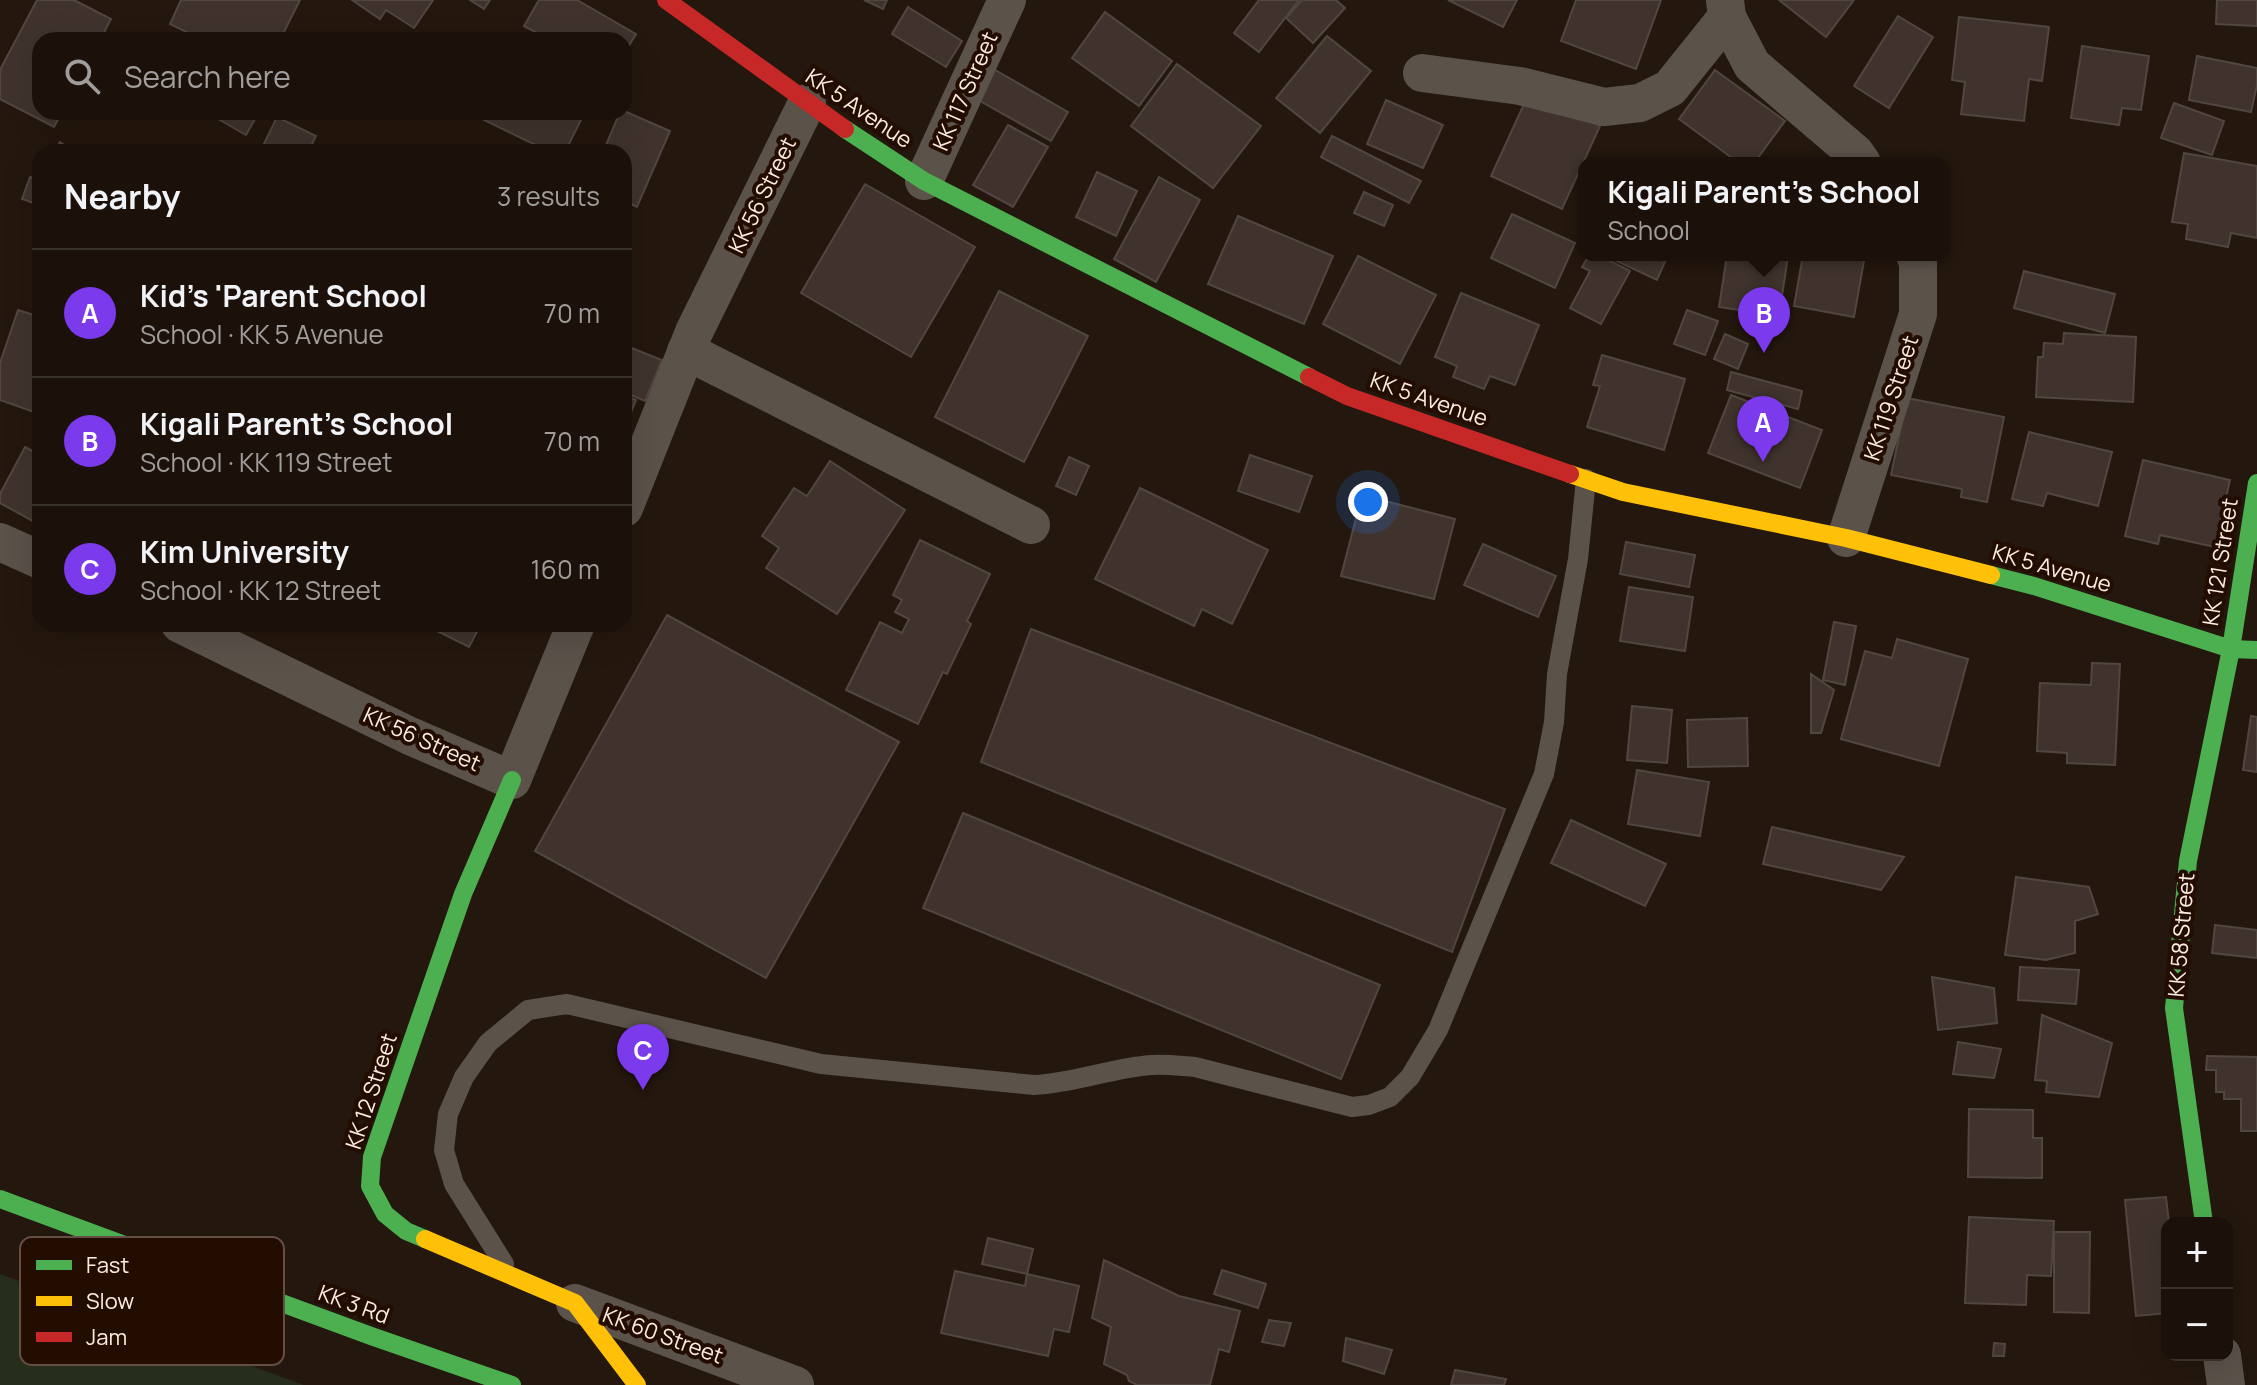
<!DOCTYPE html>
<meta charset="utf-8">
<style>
:root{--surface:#1b110a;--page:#241a13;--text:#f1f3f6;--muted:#a09d9c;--line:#39312b;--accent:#7c3aed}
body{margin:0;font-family:Manrope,sans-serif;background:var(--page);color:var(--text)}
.controls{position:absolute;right:24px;bottom:24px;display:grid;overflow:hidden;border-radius:16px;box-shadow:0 8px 32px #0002}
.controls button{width:72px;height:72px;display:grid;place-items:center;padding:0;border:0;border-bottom:2px solid var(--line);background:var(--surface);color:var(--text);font:40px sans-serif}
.you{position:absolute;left:1368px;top:502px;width:28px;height:28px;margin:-20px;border:6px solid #fff;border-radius:50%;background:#1a73e8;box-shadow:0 0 0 12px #1a73e833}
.badge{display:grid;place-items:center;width:52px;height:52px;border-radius:50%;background:var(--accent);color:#fff;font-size:26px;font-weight:700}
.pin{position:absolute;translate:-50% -66px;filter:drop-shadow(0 2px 4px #0008)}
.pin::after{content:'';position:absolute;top:42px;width:28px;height:24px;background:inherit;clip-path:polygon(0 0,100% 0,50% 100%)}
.popup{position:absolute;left:1578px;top:157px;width:372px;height:104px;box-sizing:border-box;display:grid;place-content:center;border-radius:16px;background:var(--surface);filter:drop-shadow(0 2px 6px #0005);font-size:26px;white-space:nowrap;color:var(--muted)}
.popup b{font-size:30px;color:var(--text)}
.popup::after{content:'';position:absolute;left:50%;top:100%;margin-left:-16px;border:16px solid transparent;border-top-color:var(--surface)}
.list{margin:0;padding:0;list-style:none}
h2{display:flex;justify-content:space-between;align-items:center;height:104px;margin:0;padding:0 32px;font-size:34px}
h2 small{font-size:26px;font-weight:400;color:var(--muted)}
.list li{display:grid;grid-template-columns:52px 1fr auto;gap:24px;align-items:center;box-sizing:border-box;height:128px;padding:0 32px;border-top:2px solid var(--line)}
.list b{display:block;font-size:30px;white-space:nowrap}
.list p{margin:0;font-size:26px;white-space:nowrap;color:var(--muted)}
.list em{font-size:26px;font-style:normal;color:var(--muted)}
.icon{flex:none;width:44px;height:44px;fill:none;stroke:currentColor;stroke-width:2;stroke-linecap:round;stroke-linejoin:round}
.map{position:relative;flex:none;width:2257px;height:1385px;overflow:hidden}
.search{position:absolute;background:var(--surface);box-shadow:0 8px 32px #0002;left:32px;top:32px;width:600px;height:88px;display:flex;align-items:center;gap:20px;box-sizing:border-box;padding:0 28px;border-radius:24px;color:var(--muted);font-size:30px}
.panel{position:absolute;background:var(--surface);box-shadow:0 8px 32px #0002;left:32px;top:144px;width:600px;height:488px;border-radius:24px}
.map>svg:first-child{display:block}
</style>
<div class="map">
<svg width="2257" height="1385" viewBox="0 0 2257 1385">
<rect width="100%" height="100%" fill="#24170d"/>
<polygon fill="#262d1a" points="0,1274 304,1385 0,1385"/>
<g fill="#40332d" stroke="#524640" stroke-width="2">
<polygon points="37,0 74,0 111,19 100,40 40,40 40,112 62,112 54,127 0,99 0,70"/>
<polygon points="181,0 300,0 280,40 203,40 170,24"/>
<polygon points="352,0 433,0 414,28 386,10 380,19"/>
<polygon points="470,0 490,0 484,9"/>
<polygon points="539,0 577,0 636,34 624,54 624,40 550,40 524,26"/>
<polygon points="864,0 887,0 883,9"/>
<polygon points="1259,0 1299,0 1259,52 1234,33"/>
<polygon points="1302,0 1336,0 1345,8 1313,43 1286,18"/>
<polygon points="1448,0 1517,0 1503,27"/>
<polygon points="1576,0 1661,0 1636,69 1561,41"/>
<polygon points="1779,0 1854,0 1826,37"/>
<polygon points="2217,0 2257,0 2257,26 2216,24"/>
<polygon points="908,7 962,41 946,67 892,34"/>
<polygon points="1105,12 1172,61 1139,106 1072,58"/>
<polygon points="1898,16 1933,37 1889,108 1854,86"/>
<polygon points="1959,17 2049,27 2042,81 2029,79 2024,121 1961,114 1965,82 1952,80"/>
<polygon points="1327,36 1371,71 1320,133 1276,98"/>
<polygon points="2082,46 2149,56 2141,110 2122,108 2119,125 2071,118"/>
<polygon points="2197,56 2257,68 2257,85 2251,112 2189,100"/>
<polygon points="1177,64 1261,126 1213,188 1131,126"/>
<polygon points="990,67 1068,112 1051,141 973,97"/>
<polygon points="1715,70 1785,121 1754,163 1739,163 1679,119"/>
<polygon points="1529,93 1600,126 1562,209 1491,176"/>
<polygon points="1386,100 1443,125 1423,168 1367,144"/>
<polygon points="2174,103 2224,121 2212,155 2161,138"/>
<polygon points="624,111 670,131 637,207 624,201 624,152 603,152 620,112"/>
<polygon points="222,112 259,112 246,135 218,119"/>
<polygon points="473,112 585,112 565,152 550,152 472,114"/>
<polygon points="277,117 316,136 308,152 260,152"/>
<polygon points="1008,125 1048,147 1013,207 973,185"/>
<polygon points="1332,136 1421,181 1409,203 1321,157"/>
<polygon points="60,142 75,152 54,152"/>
<polygon points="2184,153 2257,166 2257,238 2231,233 2228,247 2186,239 2188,224 2172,222"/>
<polygon points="1097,172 1137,191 1116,236 1076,217"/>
<polygon points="30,177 40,181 39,205 22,199"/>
<polygon points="1159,177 1200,200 1156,282 1114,259"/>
<polygon points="865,184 975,247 911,357 801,293"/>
<polygon points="1364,192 1393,205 1384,226 1354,213"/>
<polygon points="1512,214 1575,243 1555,288 1491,258"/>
<polygon points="1238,216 1333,256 1304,324 1208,284"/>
<polygon points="1589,255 1598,255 1630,271 1601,324 1570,308 1590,271 1582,267"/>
<polygon points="1604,255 1668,255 1657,280"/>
<polygon points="1727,255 1788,256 1779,316 1719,307"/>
<polygon points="1803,255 1865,255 1854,317 1794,306"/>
<polygon points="1358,256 1436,295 1400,364 1323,324"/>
<polygon points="2024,271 2115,294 2105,333 2014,308"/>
<polygon points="999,291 1088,336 1024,462 935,417"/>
<polygon points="1461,293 1539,325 1515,385 1490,376 1484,389 1453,377 1457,366 1435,357"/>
<polygon points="18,310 40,317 40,414 0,400 0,363"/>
<polygon points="1687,310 1718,321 1705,355 1674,344"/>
<polygon points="2064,333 2136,337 2133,402 2036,397 2038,357 2043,357 2044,343 2063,344"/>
<polygon points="1725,334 1748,344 1738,369 1714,359"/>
<polygon points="624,345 662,360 645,401 624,392"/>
<polygon points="1602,355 1685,379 1664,450 1587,427 1600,386 1593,385"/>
<polygon points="1731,372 1802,391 1798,409 1727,390"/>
<polygon points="624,395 636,400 624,429"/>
<polygon points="1731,395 1822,430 1800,488 1708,453"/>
<polygon points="1907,398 2004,417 1987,502 1961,497 1962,489 1891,475"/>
<polygon points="2029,432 2112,452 2098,506 2047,493 2043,506 2012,499"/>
<polygon points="25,447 40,455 40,525 0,503 0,494"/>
<polygon points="1250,455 1312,476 1299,512 1238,491"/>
<polygon points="1069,457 1089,466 1076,495 1056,486"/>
<polygon points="2143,460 2230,480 2215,547 2160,535 2158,544 2125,536"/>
<polygon points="830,461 905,510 837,614 766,568 779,548 762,536 794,488 807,496"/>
<polygon points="1140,488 1268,550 1232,624 1202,609 1194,626 1095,579"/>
<polygon points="1362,495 1455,519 1434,599 1341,576"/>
<polygon points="920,540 990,574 967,621 971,624 947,674 943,672 918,724 846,690 880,622 902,633 909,619 895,612 902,600 893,595"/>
<polygon points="1626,542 1695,555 1689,587 1620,574"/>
<polygon points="1483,544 1556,576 1538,617 1464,585"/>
<polygon points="1629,587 1693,597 1685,651 1620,641"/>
<polygon points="667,615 899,742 766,978 535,851"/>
<polygon points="1834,622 1856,626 1845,685 1823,680"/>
<polygon points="423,624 481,624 469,647"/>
<polygon points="1031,629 1505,809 1452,952 981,762"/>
<polygon points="1897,639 1968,659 1939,766 1841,739 1865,651 1892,658"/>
<polygon points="2092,663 2120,664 2115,765 2067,763 2067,753 2037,751 2040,683 2091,685"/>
<polygon points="1811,674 1834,690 1821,733 1811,733"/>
<polygon points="1632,706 1672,710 1667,763 1627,760"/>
<polygon points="2251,716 2257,717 2257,772 2243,770"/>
<polygon points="1747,718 1748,766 1688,767 1687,720"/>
<polygon points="1637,770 1709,782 1700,836 1628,824"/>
<polygon points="963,813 1380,985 1341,1079 923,908"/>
<polygon points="1571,820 1666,864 1645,906 1551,863"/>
<polygon points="1772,827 1904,857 1881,890 1763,864"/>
<polygon points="2016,877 2089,887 2098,914 2075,921 2075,953 2046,960 2005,955"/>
<polygon points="2215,925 2257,930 2257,958 2212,953"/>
<polygon points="2020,967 2079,970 2076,1004 2018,1000"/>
<polygon points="1932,977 1994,988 1997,1023 1938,1030"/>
<polygon points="2042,1015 2112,1043 2099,1097 2046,1092 2047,1081 2035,1080"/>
<polygon points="1958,1042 2001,1049 1994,1078 1953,1074"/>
<polygon points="2207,1056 2257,1057 2257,1131 2241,1131 2241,1099 2224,1099 2224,1092 2216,1092 2216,1070 2206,1070"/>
<polygon points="1969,1109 2033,1110 2033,1138 2042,1138 2042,1178 1968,1177"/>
<polygon points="2166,1197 2169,1223 2167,1313 2136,1316 2125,1200"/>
<polygon points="1969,1217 2054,1221 2051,1276 2027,1275 2026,1305 1965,1303"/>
<polygon points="2054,1232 2090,1232 2089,1313 2054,1312"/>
<polygon points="988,1238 1033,1249 1027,1274 982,1264"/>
<polygon points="1104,1260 1179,1296 1240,1311 1229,1352 1219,1349 1210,1385 1137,1385 1129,1381 1127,1375 1104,1364 1111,1327 1092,1318"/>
<polygon points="1222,1270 1266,1284 1258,1308 1214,1294"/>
<polygon points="955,1271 1025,1286 1027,1274 1079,1286 1069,1332 1054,1329 1048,1356 941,1333"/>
<polygon points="1269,1320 1291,1323 1284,1346 1262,1342"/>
<polygon points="1346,1338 1392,1350 1384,1374 1343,1361"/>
<polygon points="1994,1343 2005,1344 2004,1356 1993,1356"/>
<polygon points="1455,1370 1506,1379 1504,1385 1451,1385"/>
</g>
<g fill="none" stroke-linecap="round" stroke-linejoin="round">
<path stroke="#5b524a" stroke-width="20" d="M 504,1264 L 454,1184 L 444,1150 L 448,1114 L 464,1077 L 488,1043 L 528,1010 L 567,1004 L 821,1064 L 1034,1085 C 1074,1083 1112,1068 1151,1065 C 1166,1064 1180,1066 1195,1067 L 1352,1107 L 1369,1105 L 1390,1097 L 1410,1077 L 1438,1030 L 1544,774 L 1554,722 L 1557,674 L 1578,559 L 1586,479"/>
<g stroke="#5b524a" stroke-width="38">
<polyline points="1725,0 1727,17 1752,65 1855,153 1862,163"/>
<polyline points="1422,73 1520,86 1604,107 1640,103 1670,88 1727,17"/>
<polyline points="924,181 1007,0"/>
<polyline points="686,351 1031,525"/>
<polyline points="624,508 694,332 807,103"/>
<polyline points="1846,538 1918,314 1918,263 1915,255"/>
<polyline points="0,542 40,560"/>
<polyline points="180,624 410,736 512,780 576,624"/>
<polyline points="575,1303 795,1385"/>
<polyline points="2222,1355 2226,1385"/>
</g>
<g stroke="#4caf50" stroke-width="18">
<polyline points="845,129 924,181 1309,377"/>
<polyline points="1991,575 2034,586 2231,649 2257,650"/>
<polyline points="0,1199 371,1336 512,1385"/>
<polyline points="2204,1223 2174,1008 2188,861 2231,649 2257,483"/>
<polyline points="425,1239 406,1231 385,1214 370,1186 372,1157 463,894 512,780"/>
</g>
<g stroke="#ffc107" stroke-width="18">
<polyline points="1570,474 1623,492 1846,538 1991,575"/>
<polyline points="425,1239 575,1303 637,1385"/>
</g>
<g stroke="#c62828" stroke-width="18">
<polyline points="666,0 845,129"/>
<polyline points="1309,377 1347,396 1570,474"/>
</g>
</g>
<g text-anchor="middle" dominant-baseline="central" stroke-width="8" stroke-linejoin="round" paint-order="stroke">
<g font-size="22" fill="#fdece1" stroke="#230c00">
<text transform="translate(965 91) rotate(-66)">KK 117 Street</text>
<text transform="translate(859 108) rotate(34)">KK 5 Avenue</text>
<text transform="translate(762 195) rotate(-64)">KK 56 Street</text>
<text transform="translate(1891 398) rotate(-72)">KK 119 Street</text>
<text transform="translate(1429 399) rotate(19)">KK 5 Avenue</text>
<text transform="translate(2220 562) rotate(-81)">KK 121 Street</text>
<text transform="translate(2052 568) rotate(16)">KK 5 Avenue</text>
<text transform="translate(422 739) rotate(24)">KK 56 Street</text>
<text transform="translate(2181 935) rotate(-85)">KK 58 Street</text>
<text transform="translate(371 1091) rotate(-72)">KK 12 Street</text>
<text transform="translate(354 1304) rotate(20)">KK 3 Rd</text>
<text transform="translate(663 1335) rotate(20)">KK 60 Street</text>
</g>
</g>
<rect x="20" y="1237" width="264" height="128" rx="12" fill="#230c00" stroke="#644f44" stroke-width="2"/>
<rect x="36" y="1260" width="36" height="10" fill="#4caf50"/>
<rect x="36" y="1296" width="36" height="10" fill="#ffc107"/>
<rect x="36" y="1332" width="36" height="10" fill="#c62828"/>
<g font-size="22" fill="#fdece1">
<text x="86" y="1273">Fast</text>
<text x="86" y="1309">Slow</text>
<text x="86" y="1345">Jam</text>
</g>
</svg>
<div class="controls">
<button>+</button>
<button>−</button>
</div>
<div class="you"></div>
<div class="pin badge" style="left:1763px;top:462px">A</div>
<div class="pin badge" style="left:1764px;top:353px">B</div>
<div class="popup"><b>Kigali Parent's School</b>School</div>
<div class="pin badge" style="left:643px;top:1090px">C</div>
<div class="search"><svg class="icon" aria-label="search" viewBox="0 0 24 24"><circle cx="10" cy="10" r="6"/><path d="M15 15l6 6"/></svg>Search here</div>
<section class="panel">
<h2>Nearby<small>3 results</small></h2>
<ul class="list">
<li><span class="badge">A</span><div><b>Kid's 'Parent School</b><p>School · KK 5 Avenue</p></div><em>70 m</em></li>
<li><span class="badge">B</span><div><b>Kigali Parent's School</b><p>School · KK 119 Street</p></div><em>70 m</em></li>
<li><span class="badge">C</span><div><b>Kim University</b><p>School · KK 12 Street</p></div><em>160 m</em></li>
</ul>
</section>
</div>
